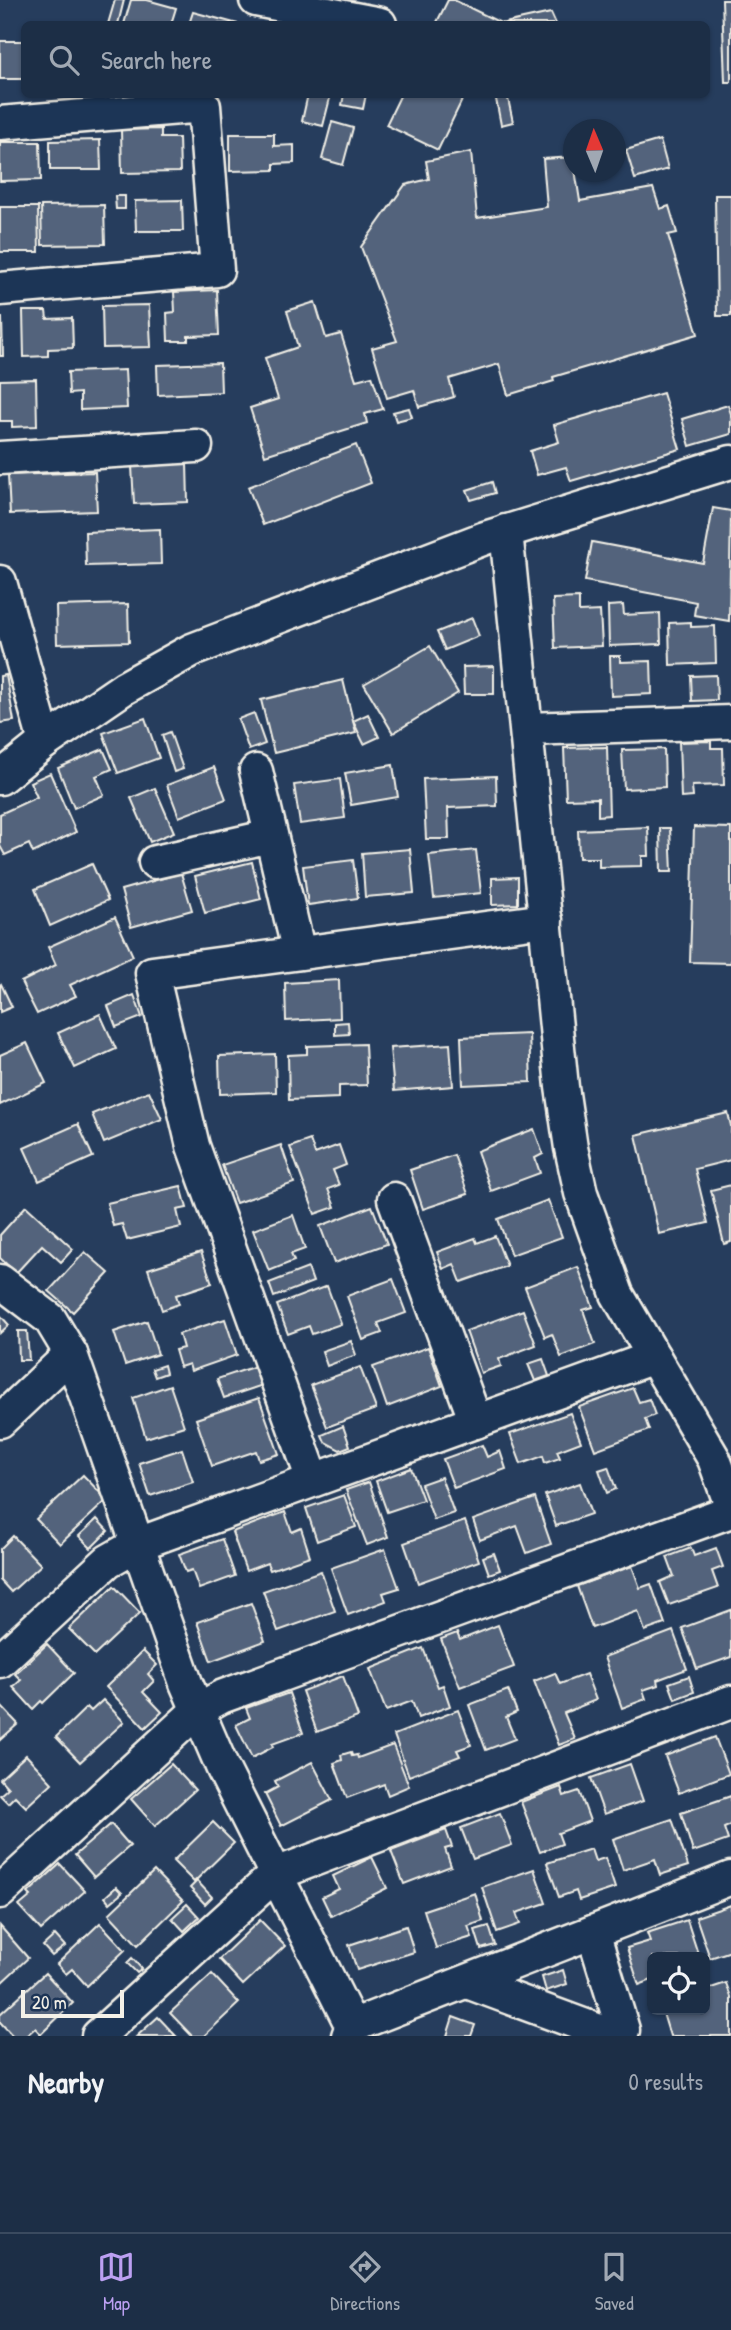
<!DOCTYPE html>
<style>
:root{--surface:#1c2e46;--page:#293a51;--text:#f1f3f6;--muted:#a0a8b3;--line:#3a4a5f;--accent:#bca0f2}
body{margin:0;font-family:"Patrick Hand",sans-serif;background:var(--page);color:var(--text)}
.controls{position:absolute;right:21px;bottom:21px;display:grid;overflow:hidden;border-radius:10px;box-shadow:0 2px 5px #0004}
.controls button{width:63px;height:63px;display:grid;place-items:center;padding:0;border:0;border-bottom:2px solid var(--line);background:var(--surface);color:var(--text);font:35px sans-serif}
.compass{position:absolute;left:563px;top:119px;width:63px;height:63px;border-radius:50%;background:var(--surface);box-shadow:0 2px 5px #0004;rotate:358deg}
.scale{position:absolute;left:21px;bottom:18px;width:103px;box-sizing:border-box;padding-left:7px;border:4px solid #f4f1e8;border-top:0;font-size:19px;line-height:24px;white-space:nowrap;color:#f4f1e8;-webkit-text-stroke:5px #1d3557;paint-order:stroke}
.list{margin:0;padding:0;list-style:none}
h2{display:flex;justify-content:space-between;align-items:center;height:91px;margin:0;padding:0 28px;font-size:30px}
h2 small{font-size:23px;font-weight:400;color:var(--muted)}
.icon{flex:none;width:38px;height:38px;fill:none;stroke:currentColor;stroke-width:2;stroke-linecap:round;stroke-linejoin:round}
.map{position:relative;flex:none;width:731px;height:2036px;overflow:hidden}
.search{position:absolute;background:var(--surface);box-shadow:0 2px 5px #0004;left:21px;right:21px;top:21px;height:77px;display:flex;align-items:center;gap:18px;box-sizing:border-box;padding:0 24px;border-radius:10px;color:var(--muted);font-size:26px}
.sheet{height:196px;background:var(--surface)}
nav{display:flex;justify-content:space-around;align-items:center;box-sizing:border-box;height:98px;border-top:2px solid var(--line);background:var(--surface);font-size:19px;color:var(--muted)}
nav a{display:grid;justify-items:center;gap:4px}
nav .on{color:var(--accent)}
.map>svg:first-child{display:block}
</style>
<div class="map">
<svg width="731" height="2036" viewBox="0 0 731 2036">
<rect width="100%" height="100%" fill="#263d5d"/>
<filter id="ink" filterUnits="userSpaceOnUse"><feTurbulence type="fractalNoise" baseFrequency=".0143" numOctaves="2"/><feDisplacementMap in="SourceGraphic" scale="14" xChannelSelector="R" yChannelSelector="G"/><feConvolveMatrix kernelMatrix="1 2 1 2 8 2 1 2 1" color-interpolation-filters="sRGB"/></filter>
<g filter="url(#ink)">
<g fill="#52647b" stroke="#f4f1e8" stroke-width="2">
<polygon points="115,0 124,0 118,24 108,24"/>
<polygon points="131,0 147,0 176,8 171,24 124,24"/>
<polygon points="448,0 454,0 501,23 500,24 436,24"/>
<polygon points="722,0 731,0 731,82 725,82"/>
<polygon points="193,12 238,24 189,24"/>
<polygon points="551,13 556,24 500,24"/>
<rect x="0" y="41" width="24" height="38"/>
<polygon points="308,94 331,94 323,126 302,121"/>
<polygon points="344,94 366,94 363,109 342,105"/>
<polygon points="401,94 465,94 438,150 386,125"/>
<polygon points="495,94 507,94 513,122 501,125"/>
<polygon points="332,122 353,128 343,165 322,159"/>
<polygon points="161,129 161,138 179,138 180,172 122,173 121,130"/>
<polygon points="230,134 274,134 274,146 294,145 294,163 274,164 274,170 230,171"/>
<polygon points="100,140 101,170 50,170 50,141"/>
<polygon points="660,140 668,169 635,179 626,150"/>
<polygon points="0,142 40,142 41,180 0,181"/>
<polygon points="471,152 477,218 547,207 543,159 573,157 580,201 653,188 660,209 669,206 677,233 668,235 698,334 553,377 554,381 508,395 499,364 449,379 454,397 419,407 414,390 387,398 372,348 397,341 361,247 405,185 429,179 426,161"/>
<polygon points="715,195 731,195 731,316 717,316"/>
<polygon points="115,196 125,196 125,209 116,209"/>
<polygon points="182,200 183,231 136,231 135,201"/>
<polygon points="104,205 105,244 42,245 41,206"/>
<polygon points="0,207 38,207 39,252 0,252"/>
<polygon points="217,290 219,335 188,336 188,341 168,341 167,313 175,312 174,292"/>
<polygon points="315,302 326,338 341,334 356,380 372,376 383,409 365,414 367,423 265,455 250,408 278,399 265,358 298,347 287,311"/>
<polygon points="149,305 151,347 103,348 102,306"/>
<polygon points="23,311 46,311 47,319 72,318 73,348 48,349 48,356 24,357"/>
<polygon points="0,318 2,318 3,356 0,356"/>
<polygon points="220,363 221,392 158,395 157,365"/>
<polygon points="125,370 127,408 80,410 80,393 69,394 68,372"/>
<polygon points="36,379 37,426 12,427 12,421 0,421 0,380"/>
<polygon points="663,393 680,449 571,481 566,467 537,475 530,451 559,442 554,425"/>
<polygon points="728,405 731,414 731,434 690,446 682,419"/>
<polygon points="409,408 412,417 396,421 393,412"/>
<polygon points="356,445 371,483 263,525 248,487"/>
<polygon points="187,463 188,502 134,504 132,466"/>
<polygon points="95,472 97,511 10,514 8,475"/>
<polygon points="492,482 495,493 471,500 467,490"/>
<polygon points="713,508 731,511 729,621 694,615 696,602 585,581 592,542 703,563"/>
<polygon points="160,529 161,564 86,566 85,532"/>
<polygon points="579,598 579,612 600,611 602,646 555,648 553,599"/>
<polygon points="128,604 129,642 57,644 56,606"/>
<polygon points="623,605 624,615 660,613 661,644 609,646 608,606"/>
<polygon points="472,618 479,636 445,650 437,632"/>
<polygon points="691,622 691,627 715,626 716,663 670,665 669,623"/>
<polygon points="430,646 458,693 393,733 364,684"/>
<polygon points="610,656 620,656 620,662 651,661 652,694 611,696"/>
<polygon points="494,666 494,694 464,694 463,667"/>
<polygon points="6,675 14,721 0,723 0,676"/>
<polygon points="716,675 717,700 692,701 691,676"/>
<polygon points="343,680 356,733 274,753 261,700"/>
<polygon points="254,713 265,744 249,750 238,719"/>
<polygon points="368,714 379,737 364,744 353,721"/>
<polygon points="145,718 159,758 118,773 103,733"/>
<polygon points="170,732 183,769 174,772 162,735"/>
<polygon points="711,741 711,748 723,748 724,785 692,786 693,797 681,798 679,742"/>
<polygon points="607,747 609,815 598,816 598,798 566,799 564,748"/>
<polygon points="103,749 112,769 96,776 104,795 74,808 58,768"/>
<polygon points="664,749 665,787 624,789 622,750"/>
<polygon points="393,765 398,797 351,805 345,773"/>
<polygon points="214,767 226,799 179,817 167,785"/>
<polygon points="50,773 76,832 33,853 29,844 5,855 0,846 0,814 37,797 30,782"/>
<polygon points="496,776 497,806 448,808 449,839 426,839 423,779"/>
<polygon points="340,779 345,818 300,824 294,785"/>
<polygon points="155,788 174,832 150,842 131,798"/>
<polygon points="648,827 649,856 642,856 642,866 599,867 599,858 579,858 578,830"/>
<polygon points="694,827 731,828 731,963 690,962"/>
<polygon points="660,828 670,828 672,872 661,872"/>
<polygon points="410,849 414,893 365,897 362,853"/>
<polygon points="476,850 481,893 434,898 429,855"/>
<polygon points="353,860 358,898 308,905 303,866"/>
<polygon points="252,862 261,899 205,913 195,876"/>
<polygon points="92,864 108,900 50,926 35,889"/>
<polygon points="181,873 192,910 131,927 121,890"/>
<polygon points="518,877 518,904 492,905 492,878"/>
<polygon points="115,917 133,956 70,985 76,996 37,1014 21,982 56,965 48,947"/>
<polygon points="339,980 340,1018 286,1021 285,983"/>
<polygon points="1,984 12,1007 0,1012 0,985"/>
<polygon points="134,995 142,1017 116,1027 108,1006"/>
<polygon points="100,1014 116,1049 75,1068 58,1033"/>
<polygon points="348,1022 349,1034 335,1035 335,1023"/>
<polygon points="529,1034 531,1082 463,1085 461,1037"/>
<polygon points="27,1043 46,1083 0,1105 0,1055"/>
<polygon points="365,1044 367,1085 339,1086 339,1098 289,1100 288,1055 307,1054 307,1046"/>
<polygon points="450,1044 453,1086 394,1091 390,1048"/>
<polygon points="275,1054 276,1092 220,1094 219,1056"/>
<polygon points="149,1091 162,1119 104,1143 92,1114"/>
<polygon points="728,1113 731,1126 731,1160 695,1169 708,1223 659,1234 636,1135"/>
<polygon points="78,1124 93,1157 39,1181 24,1148"/>
<polygon points="534,1129 543,1154 535,1158 540,1173 491,1191 477,1151"/>
<polygon points="310,1140 315,1154 339,1145 346,1165 333,1170 339,1185 328,1189 335,1207 315,1214 290,1147"/>
<polygon points="281,1145 294,1183 236,1203 222,1165"/>
<polygon points="454,1155 468,1194 423,1209 410,1170"/>
<polygon points="731,1185 731,1242 724,1244 711,1190"/>
<polygon points="181,1186 187,1208 177,1210 181,1227 127,1240 122,1224 113,1226 107,1203"/>
<polygon points="548,1200 562,1237 511,1255 498,1219"/>
<polygon points="26,1206 73,1249 61,1262 42,1245 16,1273 0,1258 0,1235"/>
<polygon points="372,1206 387,1244 334,1263 320,1226"/>
<polygon points="293,1215 305,1249 291,1254 294,1261 269,1271 253,1230"/>
<polygon points="495,1236 507,1266 461,1282 454,1264 443,1269 437,1252 475,1238 477,1243"/>
<polygon points="85,1252 109,1273 73,1312 49,1291"/>
<polygon points="201,1252 212,1283 176,1295 179,1304 162,1310 148,1269"/>
<polygon points="578,1267 593,1307 583,1310 595,1344 561,1357 552,1334 545,1337 525,1287"/>
<polygon points="308,1268 313,1282 274,1297 269,1283"/>
<polygon points="393,1279 406,1313 378,1323 382,1333 363,1340 347,1296"/>
<polygon points="327,1286 341,1324 312,1334 309,1326 288,1334 277,1305"/>
<polygon points="523,1310 536,1345 499,1359 501,1366 481,1373 466,1331"/>
<polygon points="0,1315 9,1325 0,1333"/>
<polygon points="225,1319 237,1355 191,1371 189,1364 180,1367 175,1350 183,1348 179,1334"/>
<polygon points="147,1321 158,1354 125,1365 114,1332"/>
<polygon points="18,1331 27,1331 29,1360 19,1360"/>
<polygon points="351,1341 356,1355 327,1366 322,1351"/>
<polygon points="428,1347 442,1386 387,1407 373,1367"/>
<polygon points="543,1359 549,1376 535,1381 528,1364"/>
<polygon points="164,1365 166,1373 155,1377 152,1369"/>
<polygon points="256,1366 263,1385 224,1398 217,1379"/>
<polygon points="360,1367 376,1409 327,1427 311,1385"/>
<polygon points="170,1385 184,1426 146,1438 133,1398"/>
<polygon points="633,1388 639,1402 649,1399 655,1415 645,1419 649,1430 595,1450 579,1407"/>
<polygon points="259,1398 279,1454 259,1460 256,1451 212,1466 196,1419"/>
<polygon points="570,1413 581,1442 557,1451 560,1458 545,1463 543,1456 521,1464 510,1434"/>
<polygon points="343,1426 350,1446 340,1450 325,1442 322,1435"/>
<polygon points="482,1445 487,1457 500,1451 506,1469 454,1488 443,1459"/>
<polygon points="182,1449 193,1482 150,1496 139,1463"/>
<polygon points="608,1467 616,1489 607,1493 599,1470"/>
<polygon points="411,1468 423,1500 387,1512 376,1481"/>
<polygon points="83,1475 107,1500 60,1544 36,1519"/>
<polygon points="441,1477 454,1513 434,1520 421,1484"/>
<polygon points="369,1482 388,1537 367,1545 346,1490"/>
<polygon points="580,1483 591,1514 556,1526 545,1495"/>
<polygon points="344,1495 356,1527 317,1541 306,1508"/>
<polygon points="535,1498 551,1544 527,1553 517,1526 480,1540 473,1520"/>
<polygon points="285,1512 292,1532 301,1528 310,1556 270,1570 267,1563 246,1571 232,1532"/>
<polygon points="97,1519 108,1531 91,1548 79,1536"/>
<polygon points="465,1521 479,1561 418,1583 404,1543"/>
<polygon points="13,1536 41,1565 11,1592 0,1580 0,1549"/>
<polygon points="222,1539 235,1576 199,1589 192,1570 186,1572 179,1554"/>
<polygon points="691,1548 694,1556 716,1548 723,1567 712,1571 718,1588 669,1605 660,1582 674,1576 667,1557"/>
<polygon points="385,1549 399,1588 383,1593 386,1601 348,1615 331,1568"/>
<polygon points="494,1553 500,1570 489,1574 483,1557"/>
<polygon points="632,1566 640,1588 651,1584 665,1624 645,1631 638,1611 592,1628 577,1586"/>
<polygon points="321,1571 335,1611 278,1631 263,1591"/>
<polygon points="114,1586 140,1613 95,1655 69,1629"/>
<polygon points="251,1603 265,1641 211,1661 197,1622"/>
<polygon points="731,1610 731,1657 697,1669 682,1628"/>
<polygon points="498,1625 514,1667 460,1687 441,1639 457,1633 460,1640"/>
<polygon points="673,1631 687,1669 657,1680 658,1685 643,1690 646,1699 622,1708 604,1657"/>
<polygon points="47,1644 74,1673 43,1703 41,1701 33,1709 13,1687 21,1680 15,1674"/>
<polygon points="423,1648 438,1687 443,1685 450,1706 418,1718 412,1701 386,1711 370,1669"/>
<polygon points="143,1651 157,1665 148,1674 154,1681 143,1692 162,1712 145,1728 106,1687"/>
<polygon points="555,1673 560,1684 586,1674 596,1700 564,1713 575,1739 559,1745 534,1681"/>
<polygon points="343,1676 358,1717 317,1732 302,1691"/>
<polygon points="689,1676 694,1692 675,1699 669,1683"/>
<polygon points="508,1690 517,1712 506,1717 515,1739 486,1750 469,1705"/>
<polygon points="289,1693 303,1733 272,1744 273,1747 252,1758 236,1725 250,1718 246,1708"/>
<polygon points="103,1700 124,1722 80,1762 56,1737 87,1707 91,1711"/>
<polygon points="0,1705 18,1724 0,1740"/>
<polygon points="458,1710 471,1745 457,1750 460,1756 409,1776 394,1735"/>
<polygon points="715,1737 729,1774 679,1793 665,1756"/>
<polygon points="393,1745 409,1786 388,1795 384,1784 347,1798 334,1763 342,1760 341,1755 351,1752 352,1756 357,1755 358,1758"/>
<polygon points="26,1755 52,1783 26,1807 15,1796 8,1803 0,1795 8,1788 0,1779"/>
<polygon points="312,1762 332,1800 281,1826 265,1794 278,1787 275,1781"/>
<polygon points="171,1764 195,1790 155,1826 131,1799"/>
<polygon points="630,1764 643,1801 604,1814 591,1778"/>
<polygon points="561,1787 564,1796 579,1791 590,1821 558,1833 562,1844 540,1852 521,1802"/>
<polygon points="731,1796 731,1825 724,1828 728,1840 693,1852 681,1813"/>
<polygon points="500,1813 512,1845 473,1859 461,1828"/>
<polygon points="672,1819 688,1866 660,1875 655,1859 623,1870 613,1839"/>
<polygon points="213,1822 234,1843 194,1882 173,1861"/>
<polygon points="111,1824 130,1846 94,1877 75,1855"/>
<polygon points="446,1830 452,1847 445,1849 451,1866 404,1884 391,1851"/>
<polygon points="591,1849 595,1861 605,1858 615,1888 579,1900 576,1891 559,1897 547,1863"/>
<polygon points="372,1857 387,1888 331,1916 322,1897 339,1889 333,1876"/>
<polygon points="60,1864 85,1891 41,1930 19,1906 31,1896 28,1893"/>
<polygon points="534,1869 546,1903 516,1913 520,1924 497,1932 482,1887"/>
<polygon points="154,1871 183,1901 138,1945 109,1914"/>
<polygon points="197,1881 212,1897 205,1904 190,1888"/>
<polygon points="116,1887 122,1893 110,1903 105,1897"/>
<polygon points="475,1893 483,1921 468,1926 472,1937 436,1948 424,1910"/>
<polygon points="187,1904 199,1917 184,1931 172,1918"/>
<polygon points="731,1905 731,1951 710,1958 696,1917"/>
<polygon points="260,1920 285,1946 243,1985 219,1959"/>
<polygon points="687,1920 699,1957 652,1957 652,1980 639,1985 627,1948 650,1941 647,1933"/>
<polygon points="100,1923 125,1950 87,1986 72,1969 66,1974 57,1964"/>
<polygon points="0,1926 28,1958 0,1984"/>
<polygon points="406,1926 414,1952 357,1970 349,1945"/>
<polygon points="489,1926 495,1945 481,1949 475,1930"/>
<polygon points="55,1935 65,1946 52,1956 43,1946"/>
<polygon points="132,1958 142,1969 137,1973 127,1963"/>
<polygon points="563,1970 567,1984 546,1991 542,1977"/>
<polygon points="45,1973 73,2003 41,2034 35,2028 26,2036 13,2036 0,2022 0,2014"/>
<polygon points="212,1974 239,2003 204,2036 192,2036 170,2013"/>
<polygon points="726,1983 731,1997 731,2036 670,2036 662,2010 705,2010 705,1990"/>
<polygon points="158,2017 176,2036 137,2036"/>
<polygon points="453,2017 475,2025 471,2036 447,2036"/>
</g>
<g fill="none" stroke-linecap="round" stroke-linejoin="round">
<defs>
<g id="street">
<polyline points="256,0 380,24"/>
<polyline points="0,123 204,106 217,270 0,289"/>
<polyline points="0,458 196,446"/>
<polyline points="506,531 562,1087 571,1148 581,1193 617,1294 714,1459 731,1505"/>
<polyline points="0,582 45,742"/>
<polyline points="527,729 731,722"/>
<polyline points="256,771 299,953"/>
<polyline points="0,778 45,742 124,688 192,650 485,538 731,462"/>
<polyline points="155,862 271,836"/>
<polyline points="394,1199 476,1422"/>
<polyline points="0,1281 50,1319 71,1354 186,1683 223,1769 352,2026"/>
<polyline points="0,1421 71,1354"/>
<polyline points="313,1480 193,1146 152,973 546,920"/>
<polyline points="0,1661 108,1561 138,1544 654,1357"/>
<polyline points="0,1892 198,1710 221,1697 731,1511"/>
<polyline points="593,1932 623,2030 621,2036"/>
<polyline points="467,1982 613,2036"/>
<polyline points="98,2036 276,1874 731,1702"/>
<polyline points="348,2036 352,2026 731,1878"/>
</g>
</defs>
<use href="#street" stroke="#f4f1e8" stroke-width="37"/>
<use href="#street" stroke="#1d3557" stroke-width="32"/>
</g>
</g>
</svg>
<div class="controls">
<button><svg class="icon" aria-label="locate" viewBox="0 0 24 24"><circle cx="12" cy="12" r="6"/><path d="M12 2v4M12 18v4M2 12h4M18 12h4"/></svg></button>
</div>
<svg class="compass" viewBox="-18 -18 36 36"><path d="M0-13l5 13h-10z" fill="#e53935"/><path d="M0 13l5-13h-10z" fill="#a0a8b3"/></svg>
<div class="scale">20 m</div>
<div class="search"><svg class="icon" aria-label="search" viewBox="0 0 24 24"><circle cx="10" cy="10" r="6"/><path d="M15 15l6 6"/></svg>Search here</div>
</div>
<section class="sheet">
<h2>Nearby<small>0 results</small></h2>
<ul class="list">
</ul>
</section>
<nav>
<a class="on"><svg class="icon" aria-label="map" viewBox="0 0 24 24"><path d="M3 6l6-2 6 2 6-2v14l-6 2-6-2-6 2zM9 4v14M15 6v14"/></svg>Map</a>
<a><svg class="icon" aria-label="directions" viewBox="0 0 24 24"><path d="M12 3l9 9-9 9-9-9zM9 14v-3h6M13 9l2 2-2 2"/></svg>Directions</a>
<a><svg class="icon" aria-label="saved" viewBox="0 0 24 24"><path d="M7 4h10v16l-5-4-5 4z"/></svg>Saved</a>
</nav>
